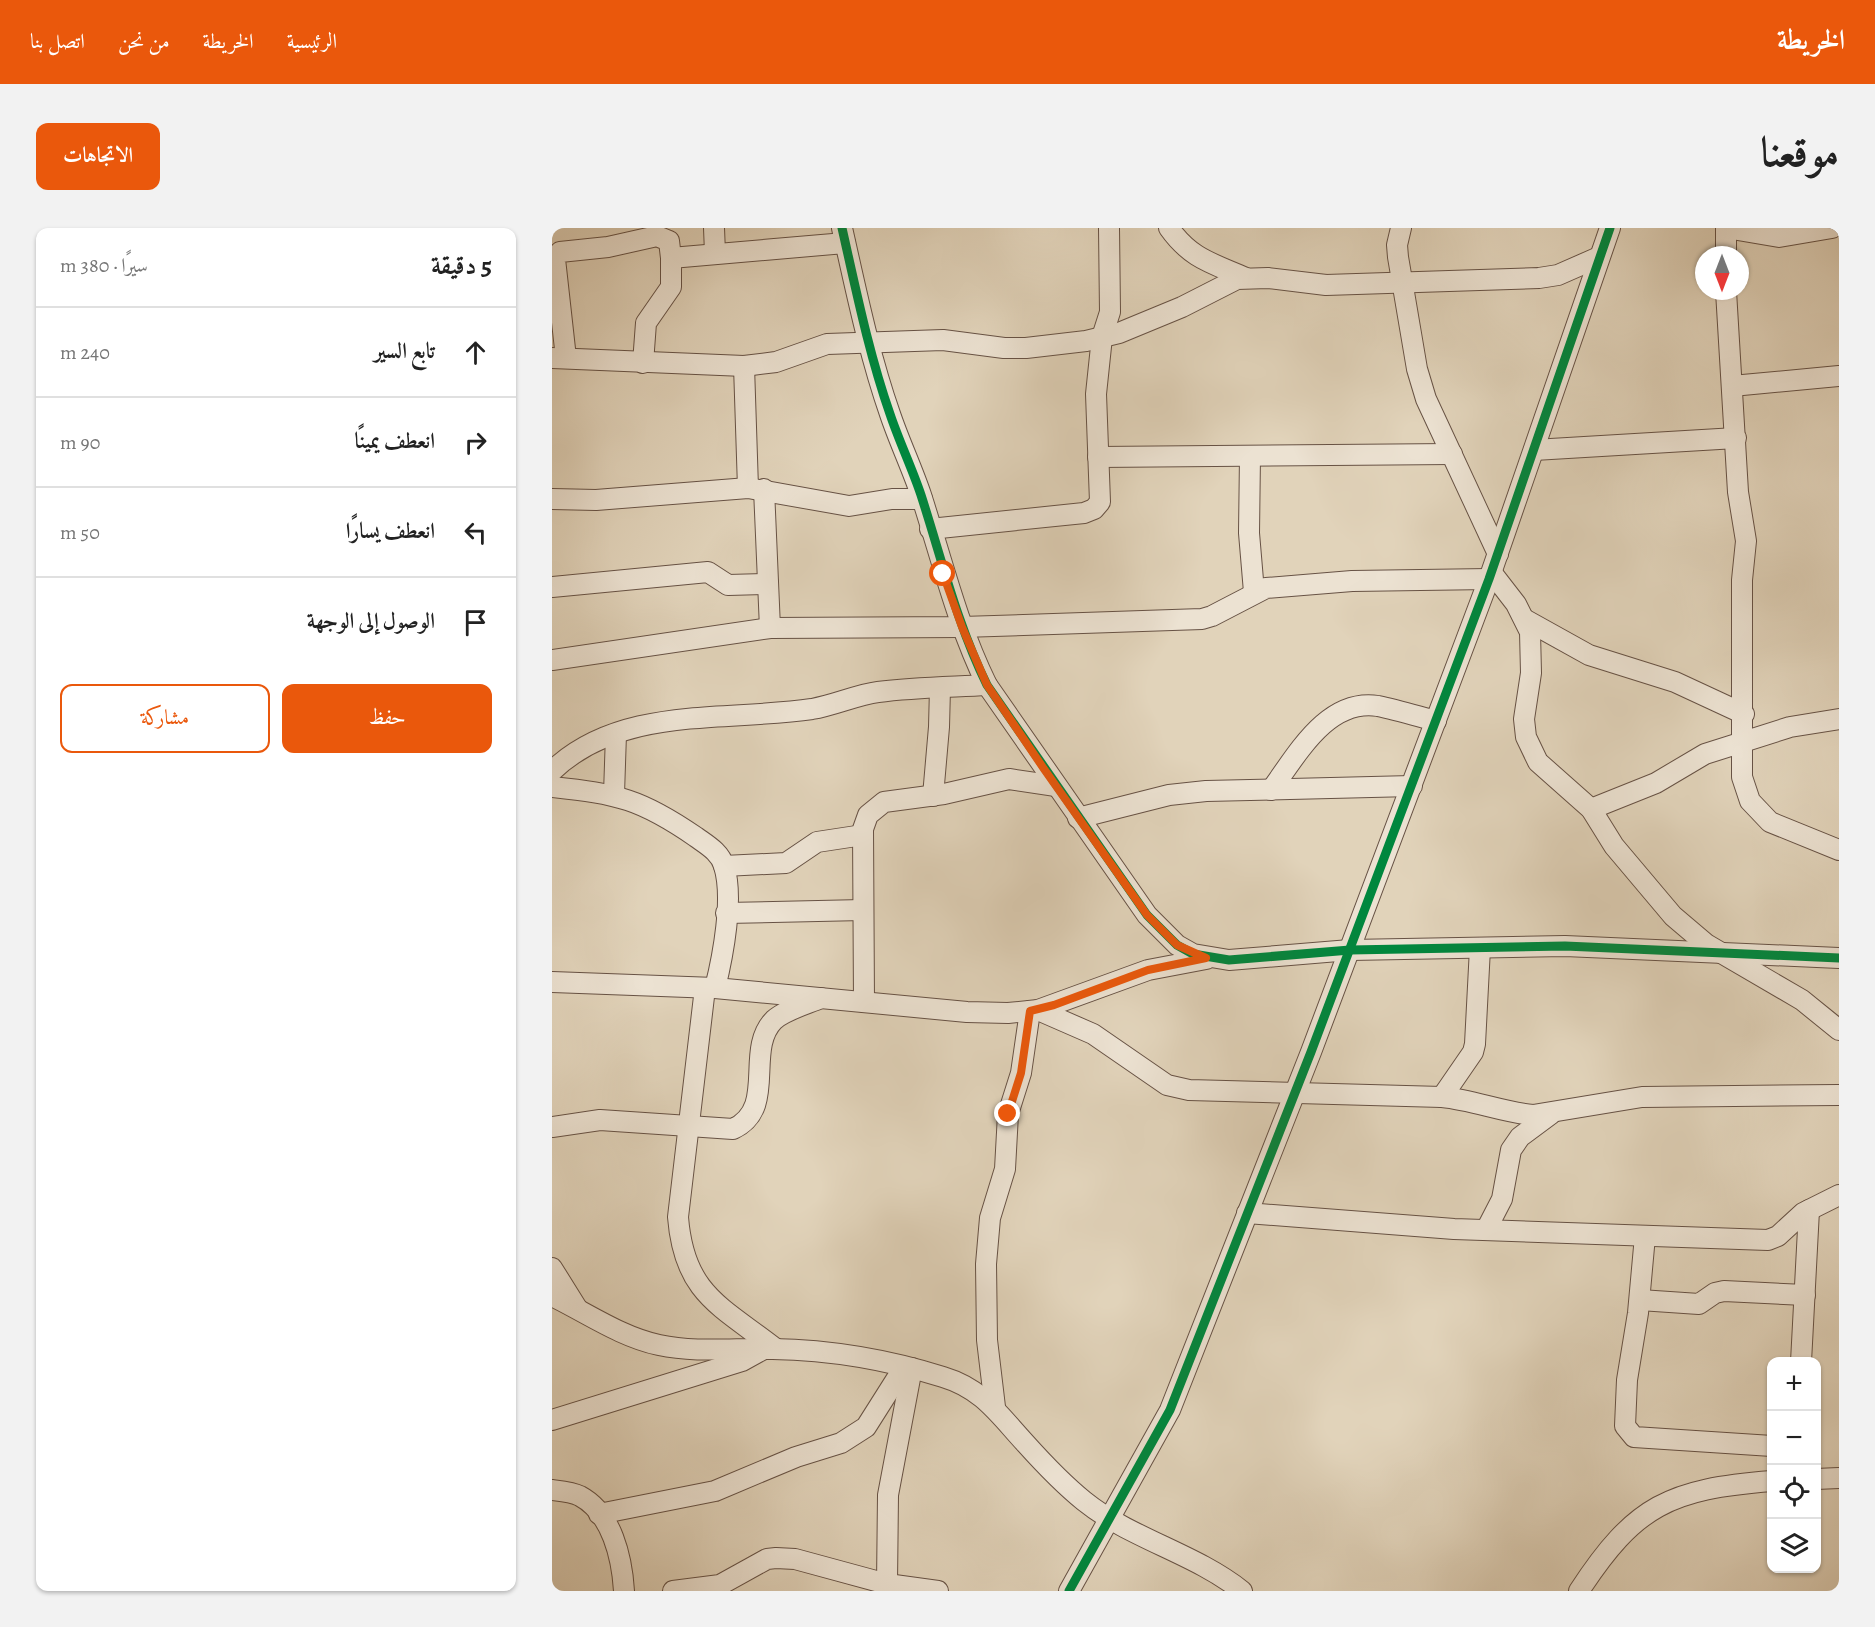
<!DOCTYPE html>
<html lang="ar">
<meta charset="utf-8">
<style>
:root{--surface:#fff;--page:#f2f2f2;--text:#222;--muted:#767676;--line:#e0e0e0;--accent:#ea580c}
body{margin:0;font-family:Alegreya,Amiri,serif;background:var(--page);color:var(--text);direction:rtl}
.controls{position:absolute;right:18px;bottom:18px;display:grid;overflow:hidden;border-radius:12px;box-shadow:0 2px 4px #0004}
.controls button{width:54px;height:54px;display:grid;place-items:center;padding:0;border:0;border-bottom:2px solid var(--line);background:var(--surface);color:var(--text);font:30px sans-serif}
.compass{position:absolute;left:1143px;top:18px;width:54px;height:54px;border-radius:50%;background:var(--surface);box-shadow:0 2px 4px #0004;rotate:180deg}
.stop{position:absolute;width:18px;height:18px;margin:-14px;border:4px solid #ea580c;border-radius:50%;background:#fff}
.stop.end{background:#ea580c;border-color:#fff;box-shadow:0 2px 6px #0008}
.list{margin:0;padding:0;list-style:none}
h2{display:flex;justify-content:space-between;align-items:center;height:78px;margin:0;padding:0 24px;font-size:26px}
h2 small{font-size:20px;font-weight:400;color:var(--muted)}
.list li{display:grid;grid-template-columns:39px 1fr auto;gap:18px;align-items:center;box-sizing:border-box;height:90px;padding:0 24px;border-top:2px solid var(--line)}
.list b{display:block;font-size:22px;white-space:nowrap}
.list em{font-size:20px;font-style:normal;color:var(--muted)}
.actions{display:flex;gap:12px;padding:18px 24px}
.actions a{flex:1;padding:14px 0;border:2px solid var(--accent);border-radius:12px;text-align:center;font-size:21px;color:var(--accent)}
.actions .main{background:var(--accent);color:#fff}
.icon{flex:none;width:33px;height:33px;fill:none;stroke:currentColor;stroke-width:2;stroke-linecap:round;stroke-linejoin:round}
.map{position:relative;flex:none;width:1287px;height:1363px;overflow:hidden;direction:ltr;border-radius:12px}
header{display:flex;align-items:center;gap:36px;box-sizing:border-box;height:84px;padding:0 30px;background:var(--accent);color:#fff}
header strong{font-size:28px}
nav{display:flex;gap:33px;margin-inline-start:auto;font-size:21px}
.intro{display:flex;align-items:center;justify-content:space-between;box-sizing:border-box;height:144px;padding:0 36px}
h1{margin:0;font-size:42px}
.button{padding:15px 27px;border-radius:12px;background:var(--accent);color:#fff;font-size:21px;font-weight:700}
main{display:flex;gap:36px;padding:0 36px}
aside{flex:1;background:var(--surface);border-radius:12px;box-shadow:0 2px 4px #0004}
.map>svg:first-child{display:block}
</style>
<header>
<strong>الخريطة</strong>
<nav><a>الرئيسية</a><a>الخريطة</a><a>من نحن</a><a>اتصل بنا</a></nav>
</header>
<div class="intro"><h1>موقعنا</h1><a class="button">الاتجاهات</a></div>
<main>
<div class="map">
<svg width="1287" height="1363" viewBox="0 0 1287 1363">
<rect width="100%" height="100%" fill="#e1d3ba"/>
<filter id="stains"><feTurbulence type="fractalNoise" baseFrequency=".00333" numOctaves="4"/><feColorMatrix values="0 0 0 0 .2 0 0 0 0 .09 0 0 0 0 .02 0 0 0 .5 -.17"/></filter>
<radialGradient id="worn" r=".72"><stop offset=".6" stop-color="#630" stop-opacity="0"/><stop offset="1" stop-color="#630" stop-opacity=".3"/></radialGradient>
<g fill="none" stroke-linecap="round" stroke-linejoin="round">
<defs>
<g id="minor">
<polyline points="162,0 163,25"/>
<path d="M 290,0 C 304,62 317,126 338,186 C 347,213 360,240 369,267 C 390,332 405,396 435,457 L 595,687 L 625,717 L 641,726 L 677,732 L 798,722 L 1013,718 L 1287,730"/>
<path d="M 617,0 C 639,31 660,35 694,50"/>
<polyline points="849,0 845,17 846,29 865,141 874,171 946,326"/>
<polyline points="1174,0 1227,9 1280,0"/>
<polyline points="1174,0 1174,27"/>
<polyline points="1174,63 1186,264 1194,313 1190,352 1190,549 1198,573 1218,594 1287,622"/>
<polyline points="0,130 192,138 224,134 275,116 391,112 452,120 474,120 534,113 567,105 630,79 685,51 716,50 774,57 987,50 1006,47 1047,29"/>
<polyline points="14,130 3,31 8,24 56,19 105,8 117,13 119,30"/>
<polyline points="91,135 94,95 119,59 119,30 293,15"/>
<polyline points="192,138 196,260"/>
<polyline points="1180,158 1287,148"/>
<polyline points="982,222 1184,210"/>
<polyline points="698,228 697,305 702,364"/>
<polyline points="546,229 900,226"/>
<polyline points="212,261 218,400"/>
<polyline points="0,271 44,272 196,260 297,278 340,271 370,271"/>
<polyline points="378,301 532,285 542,281 548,274 544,166 550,109 558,84 557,0"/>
<polyline points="940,345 964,376 978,404 979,445 972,491 974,509 986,534 1039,581 1062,618 1121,688 1154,716 1250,772 1287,802"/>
<polyline points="0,359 156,344 176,357 216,356"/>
<polyline points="974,392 1037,427 1123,454 1192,486"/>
<polyline points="0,432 218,400 410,399 650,391 660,388 714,360 800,353 937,351"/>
<path d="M 0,543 C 69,477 174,494 260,481 C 283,477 304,467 326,464 C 362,459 399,459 435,457"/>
<path d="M 0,559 C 66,566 89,571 144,609 C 155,617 168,624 172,638 C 182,670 171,728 163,760"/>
<path d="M 719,562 C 745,527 775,470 826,478 C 845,482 865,488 884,493"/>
<polyline points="62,566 64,506"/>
<polyline points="381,568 387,499 388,460"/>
<polyline points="1039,581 1104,555 1153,526 1238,499 1287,491"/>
<polyline points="526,590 617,567 654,563 860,558"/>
<polyline points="172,638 234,635 265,614 311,607"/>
<polyline points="174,685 311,682"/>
<polyline points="0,754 163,760 415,784 456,785 486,782 596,742 654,731"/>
<path d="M 153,760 L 126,989 C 132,1066 169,1078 224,1121"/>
<polyline points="312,774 311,601 316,587 332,574 392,566 457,551 504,558"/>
<path d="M 486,782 L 541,806 L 615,857 L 637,862 L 890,869 C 921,872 950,884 981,887 L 1090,869 L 1287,867"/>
<polyline points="890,869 921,824 923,816 928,720"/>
<path d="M 0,899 L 48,892 L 181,901 C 226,880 192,822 222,792 C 233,782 255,776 269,770"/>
<polyline points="695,985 902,1001 1216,1012 1226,1008 1251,985 1287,967"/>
<polyline points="934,1002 950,971 959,922 968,909 999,886"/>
<polyline points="1093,1008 1086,1085 1075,1152 1073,1198 1082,1209 1220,1218"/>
<polyline points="0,1040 25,1080"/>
<path d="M 0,1068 C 35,1085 69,1109 107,1117 C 144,1125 183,1120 221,1121 C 277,1122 337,1132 391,1149 C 431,1161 447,1187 474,1216 C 492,1236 511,1256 532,1273 C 579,1311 642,1325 690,1363"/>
<polyline points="1088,1072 1147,1076 1163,1065 1172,1063 1253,1067"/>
<polyline points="1249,1134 1257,982"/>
<polyline points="443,1179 435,1112 434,1036 438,990 453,941 456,886 469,845 478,783"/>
<polyline points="0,1192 190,1133 210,1122"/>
<polyline points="1264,1251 1287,1250"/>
<path d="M 0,1262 C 8,1263 20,1264 28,1268 C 60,1285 70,1330 72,1363"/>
<polyline points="47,1286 163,1263 244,1229 289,1215 314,1199 352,1139"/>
<polyline points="335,1356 336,1267 360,1140"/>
<polyline points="121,1363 168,1357 215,1331 224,1330 243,1331 335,1356 386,1363"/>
<polyline points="517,1363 618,1182 759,824 937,351 1058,0"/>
<path d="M 1027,1363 C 1083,1277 1118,1261 1220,1253"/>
</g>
</defs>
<use href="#minor" stroke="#675245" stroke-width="22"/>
<use href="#minor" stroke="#ece2d2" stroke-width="20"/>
<defs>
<g id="cycleway">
<path d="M 290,0 C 304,62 317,126 338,186 C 347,213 360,240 369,267 C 390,332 405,396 435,457 L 595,687 L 625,717 L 641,726 L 677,732 L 798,722 L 1013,718 L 1287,730"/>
<polyline points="517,1363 618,1182 759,824 937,351 1058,0"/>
</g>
</defs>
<use href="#cycleway" stroke="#ece2d2" stroke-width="13"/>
<use href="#cycleway" stroke="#00873e" stroke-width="9"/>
</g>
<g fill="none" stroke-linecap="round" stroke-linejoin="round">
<polyline stroke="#ea580c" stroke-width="8" points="391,346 410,399 435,457 492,541 595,687 625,717 654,730 596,742 502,777 478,783 469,845 456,886"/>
</g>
<rect width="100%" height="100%" filter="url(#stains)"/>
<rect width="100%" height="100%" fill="url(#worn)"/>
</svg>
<div class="controls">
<button>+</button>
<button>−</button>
<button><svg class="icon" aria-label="locate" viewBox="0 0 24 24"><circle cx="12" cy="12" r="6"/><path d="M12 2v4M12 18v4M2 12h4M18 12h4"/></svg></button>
<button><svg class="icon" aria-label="layers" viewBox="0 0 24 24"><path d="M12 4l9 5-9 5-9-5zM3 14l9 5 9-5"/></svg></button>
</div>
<svg class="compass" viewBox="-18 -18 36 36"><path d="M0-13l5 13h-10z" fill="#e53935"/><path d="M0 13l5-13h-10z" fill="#767676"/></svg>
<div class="stop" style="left:391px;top:346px"></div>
<div class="stop end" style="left:456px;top:886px"></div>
</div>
<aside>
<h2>5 دقيقة<small>سيرًا · 380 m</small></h2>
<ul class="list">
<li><svg class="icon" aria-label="ahead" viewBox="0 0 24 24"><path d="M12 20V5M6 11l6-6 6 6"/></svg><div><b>تابع السير</b></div><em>240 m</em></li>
<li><svg class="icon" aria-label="right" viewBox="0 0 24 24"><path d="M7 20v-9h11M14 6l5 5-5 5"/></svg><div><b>انعطف يمينًا</b></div><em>90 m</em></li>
<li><svg class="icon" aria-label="left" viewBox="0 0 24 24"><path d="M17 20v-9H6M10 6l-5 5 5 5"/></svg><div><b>انعطف يسارًا</b></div><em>50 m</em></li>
<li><svg class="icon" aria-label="arrive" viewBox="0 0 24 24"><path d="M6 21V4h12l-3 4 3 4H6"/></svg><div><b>الوصول إلى الوجهة</b></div></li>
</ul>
<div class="actions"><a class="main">حفظ</a><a>مشاركة</a></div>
</aside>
</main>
